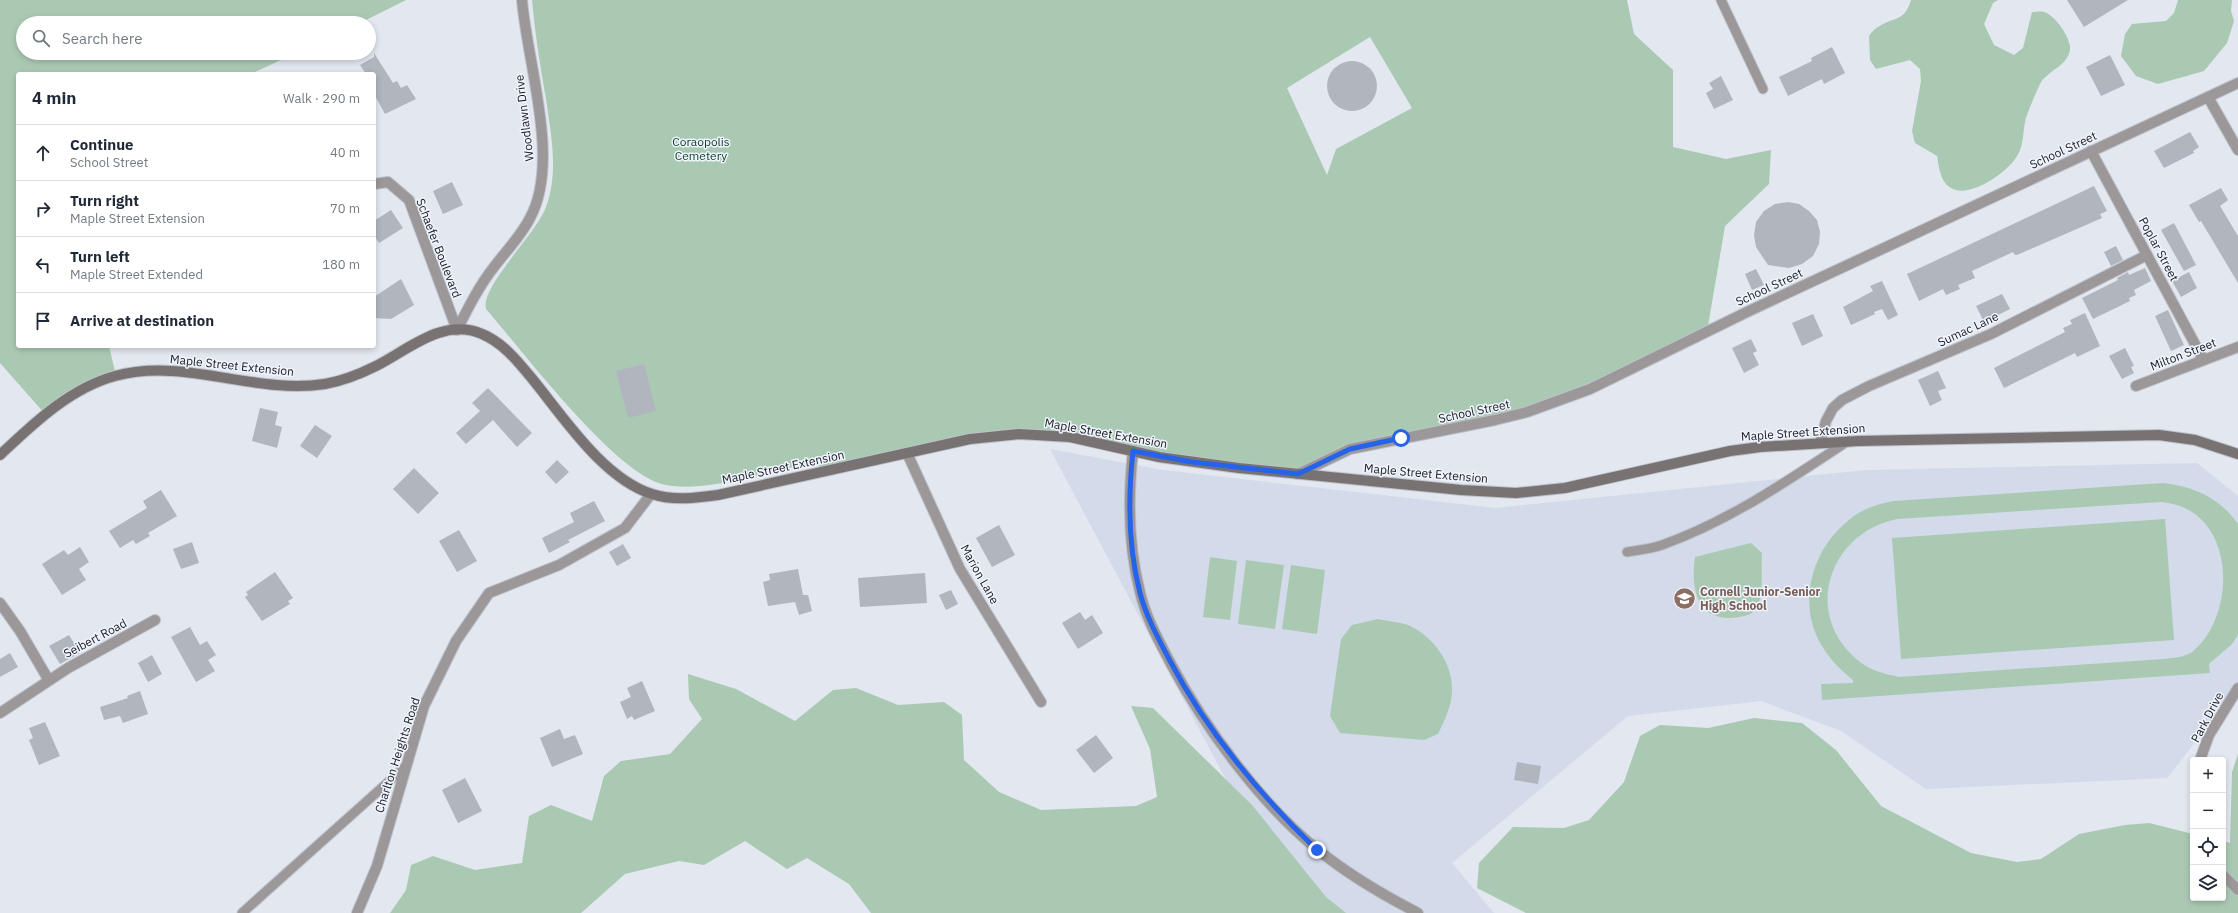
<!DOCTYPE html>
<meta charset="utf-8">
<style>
:root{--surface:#fff;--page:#f2f2f3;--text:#1f2937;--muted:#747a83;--line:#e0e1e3}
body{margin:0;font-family:"IBM Plex Sans",sans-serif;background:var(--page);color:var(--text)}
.controls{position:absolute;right:12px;bottom:12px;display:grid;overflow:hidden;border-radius:4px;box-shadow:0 2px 6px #0003}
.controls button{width:36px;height:36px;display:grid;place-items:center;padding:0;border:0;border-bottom:1px solid var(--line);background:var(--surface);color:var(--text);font:20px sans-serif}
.stop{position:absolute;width:12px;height:12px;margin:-9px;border:3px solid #2563eb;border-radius:50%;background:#fff}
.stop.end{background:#2563eb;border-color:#fff;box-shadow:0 1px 4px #0008}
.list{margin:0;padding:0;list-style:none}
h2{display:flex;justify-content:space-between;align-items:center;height:52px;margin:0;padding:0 16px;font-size:17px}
h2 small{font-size:13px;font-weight:400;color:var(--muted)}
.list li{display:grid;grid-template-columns:26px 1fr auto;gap:12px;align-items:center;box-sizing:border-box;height:56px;padding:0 16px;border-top:1px solid var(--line)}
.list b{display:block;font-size:15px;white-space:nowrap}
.list p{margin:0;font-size:13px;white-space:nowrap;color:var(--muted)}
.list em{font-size:13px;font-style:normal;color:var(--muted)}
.icon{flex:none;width:22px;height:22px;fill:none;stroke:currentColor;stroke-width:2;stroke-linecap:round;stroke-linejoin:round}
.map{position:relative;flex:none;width:2238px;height:913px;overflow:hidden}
.search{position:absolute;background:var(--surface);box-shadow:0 2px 6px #0003;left:16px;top:16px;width:360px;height:44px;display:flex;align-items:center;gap:10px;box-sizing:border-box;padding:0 14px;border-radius:22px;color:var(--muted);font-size:15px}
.panel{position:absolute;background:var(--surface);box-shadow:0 2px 6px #0003;left:16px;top:72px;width:360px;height:276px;border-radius:4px}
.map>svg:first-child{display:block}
</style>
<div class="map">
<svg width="2238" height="913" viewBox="0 0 2238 913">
<rect width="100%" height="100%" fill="#e2e7f0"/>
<polygon fill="#d3daea" points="1050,449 1163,470 1495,508 1866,470 2197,463 2238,496 2238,688 2167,778 1926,789 1841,731 1761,701 1628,716 1452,863 1494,913 1297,913"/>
<g fill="#aac9b3" fill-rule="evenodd">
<polygon points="0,0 406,0 360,23 23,23 23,53 296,53 251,74 18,74 18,346 109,346 116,376 46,415 0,363"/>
<path d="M 532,0 L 1627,0 L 1634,34 L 1673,70 L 1673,147 L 1726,159 L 1771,150 L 1769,184 L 1725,226 L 1707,332 L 1560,401 L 1374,443 L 1298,474 L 1095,443 L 1019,434 L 820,473 L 818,461 C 777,470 705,493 666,485 C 617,477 521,349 486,309 C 480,287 537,233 546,207 C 559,172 551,135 546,99 C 540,66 535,33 532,0 ZM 1370,37 L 1412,108 L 1336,149 L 1327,175 L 1287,88 Z"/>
<path d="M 1911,0 L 1998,0 L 1993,3 L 1984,24 L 1994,45 L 2014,55 L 2023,48 L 2032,12 C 2035,12 2040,11 2044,12 C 2055,15 2069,36 2070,47 C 2071,65 2046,71 2040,84 C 2035,95 2030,106 2026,118 C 2023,128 2024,140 2020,150 C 2014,169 1970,200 1951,188 C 1940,182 1939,166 1937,156 L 1915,143 L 1912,131 L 1921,81 L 1920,69 L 1910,60 L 1876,69 L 1870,60 L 1869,36 C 1871,33 1874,29 1878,27 C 1894,16 1904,23 1911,0 Z"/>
<polygon points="2178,0 2232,0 2231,11 2234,21 2227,43 2204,71 2158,84 2136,76 2121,56 2125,34 2132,24 2166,21 2174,13"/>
<path d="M 2163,483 C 2193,486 2220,498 2238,524 L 2238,635 L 2232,644 L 2209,664 L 2210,673 L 1822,700 L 1821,684 L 1853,683 L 1853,680 C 1841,670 1830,660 1822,646 C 1796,604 1812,549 1849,520 C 1861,509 1878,504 1894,501 ZM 2161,502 C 2238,508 2238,617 2191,653 C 2183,657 2173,658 2164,659 L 1899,677 C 1886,674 1871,671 1860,662 C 1801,616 1828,533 1897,519 Z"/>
<polygon points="2165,519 2174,640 1901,659 1892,538"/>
<path d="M 1751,543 L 1762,553 C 1761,567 1764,596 1757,608 C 1753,614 1746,616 1739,617 C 1698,624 1690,590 1695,557 Z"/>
<polygon points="1210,557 1237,561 1230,620 1203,617"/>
<polygon points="1246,560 1284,565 1275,629 1238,624"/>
<polygon points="1291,565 1325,570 1317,634 1282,629"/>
<path d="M 1378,619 C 1387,621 1399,622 1408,625 C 1433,636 1453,663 1452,691 C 1452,706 1444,721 1438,734 L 1424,740 L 1340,733 L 1330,716 L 1341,639 L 1352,625 Z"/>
<polygon points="688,674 736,689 795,721 833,690 856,688 898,705 944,702 962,715 964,760 999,792 1041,810 1136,806 1157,797 1150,749 1131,706 1153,708 1252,805 1326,897 1346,913 871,913 849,884 807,858 787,869 745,841 704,865 679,861 625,874 581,913 390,913 406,890 411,865 433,856 475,870 522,863 529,816 551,805 592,821 604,776 621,761 670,754 702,719 689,699"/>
<polygon points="1754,718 1802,723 1836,750 1881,806 1971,853 2017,862 2041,859 2079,834 2125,825 2149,823 2193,834 2193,898 2223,898 2223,841 2230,843 2232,772 2238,754 2238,913 1526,913 1477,888 1479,863 1513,827 1564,828 1589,820 1624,782 1640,736 1660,725 1708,728"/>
</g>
<g fill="#b1b5be">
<polygon points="2067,0 2128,0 2084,27"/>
<polygon points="1832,47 1845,73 1824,84 1822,79 1788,96 1779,77 1812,61 1811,58"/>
<polygon points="374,53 393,83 397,81 401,88 407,85 416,99 385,114 374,94 374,74 366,74 360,65 374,57"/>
<polygon points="2110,55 2125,85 2101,96 2086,67"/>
<circle cx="1352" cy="86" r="25"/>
<polygon points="1721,76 1733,100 1714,109 1706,93 1713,89 1709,83"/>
<polygon points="2190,132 2199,147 2193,151 2194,153 2164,168 2154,151"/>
<polygon points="452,182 463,205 443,214 433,191"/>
<polygon points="2094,186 2107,211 2100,214 2102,218 2017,255 2015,255 2013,252 1972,271 1975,278 1958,285 1960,289 1946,295 1943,289 1919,301 1907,274"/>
<polygon points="2221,188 2228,200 2220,206 2238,236 2238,283 2201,221 2199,222 2189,205"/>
<polygon points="1788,202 1799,204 1809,211 1817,220 1820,232 1819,244 1813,256 1802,264 1789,268 1768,265 1756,247 1754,235 1756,222 1764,211 1775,204"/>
<polygon points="391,210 403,228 379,243 374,235 374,221"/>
<polygon points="2174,223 2196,265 2184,271 2161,230"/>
<polygon points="2116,246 2123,260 2111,266 2104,252"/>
<polygon points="2145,268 2151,281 2134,290 2136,295 2129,298 2130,301 2093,319 2082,298 2118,280 2117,278 2128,272 2129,275"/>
<polygon points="1756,269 1764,285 1752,290 1745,274"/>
<polygon points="2189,272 2197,288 2181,297 2172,281"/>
<polygon points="401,279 414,305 391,319 374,318 374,297"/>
<polygon points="1882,281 1898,315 1888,320 1882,309 1874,312 1875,314 1851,325 1843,307 1873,291 1870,286"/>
<polygon points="2002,294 2010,309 1984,322 1976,306"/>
<polygon points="2168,310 2184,345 2171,351 2155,316"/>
<polygon points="2085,313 2100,346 2077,357 2075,353 2004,388 1994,368 2065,332 2063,328 2072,324 2070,320"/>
<polygon points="1813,314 1823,336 1802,346 1792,323"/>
<polygon points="1751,339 1757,351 1753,353 1759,365 1744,373 1732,348"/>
<polygon points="2125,348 2134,366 2131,367 2134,373 2122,379 2109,356"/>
<polygon points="644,364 656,411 628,418 616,371"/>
<polygon points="1938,371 1946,388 1938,391 1942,400 1930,406 1918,380"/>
<polygon points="488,388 532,433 517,447 493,420 466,444 456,433 480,411 472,403"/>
<polygon points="260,408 278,412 275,425 282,427 277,448 252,441"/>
<polygon points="315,425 332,436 317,458 300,446"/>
<polygon points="557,460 569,472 556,484 545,472"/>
<polygon points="414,468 439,493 418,514 393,489"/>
<polygon points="161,490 177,516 148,533 150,536 136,544 133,540 120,548 109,531 147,508 143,501"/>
<polygon points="594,501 605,521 568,540 570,542 549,553 542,538 574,522 570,513"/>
<polygon points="999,525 1015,555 992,567 976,538"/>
<polygon points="459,530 477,561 457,572 439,541"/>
<polygon points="192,542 199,563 181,569 173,549"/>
<polygon points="623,544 631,558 617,566 609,552"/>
<polygon points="80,547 89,562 79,569 86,580 62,595 42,564 64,550 68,555"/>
<polygon points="798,569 803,595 808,595 812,611 799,615 795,602 768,606 763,582 770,580 769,574"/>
<polygon points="275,572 293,598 288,601 290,604 262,621 245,597 248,595 246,592"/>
<polygon points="925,573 927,603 860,607 858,578"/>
<polygon points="951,590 958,604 946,610 939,595"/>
<polygon points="1080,612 1085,620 1092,615 1103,633 1078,649 1062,623"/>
<polygon points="190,627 200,645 207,641 216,655 208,660 215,671 196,682 171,637"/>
<polygon points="69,635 80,653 60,664 49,646"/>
<polygon points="10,653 18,667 0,677 0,659"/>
<polygon points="152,655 162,674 148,682 138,663"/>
<polygon points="642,681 655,711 634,720 632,716 627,719 620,702 631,697 627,688"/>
<polygon points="140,691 148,714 123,723 120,716 104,720 100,707 128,698 127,696"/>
<polygon points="45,722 60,756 39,765 29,740 33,738 29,728"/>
<polygon points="560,729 564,739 575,735 583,754 552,767 540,738"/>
<polygon points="1096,735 1113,758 1094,773 1076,750"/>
<polygon points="1517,762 1541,766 1538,784 1514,780"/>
<polygon points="465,778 482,811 458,823 442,790"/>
</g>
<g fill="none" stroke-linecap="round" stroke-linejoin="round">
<defs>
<g id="lane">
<polyline points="1721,0 1763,89"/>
<path d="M 1627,552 C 1638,550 1651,549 1662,545 C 1729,521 1789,480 1848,441"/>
<polyline points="242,913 405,767"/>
</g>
<g id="street">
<polyline points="2208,97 2238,150"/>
<polyline points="2091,151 2203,359"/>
<polyline points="374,184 388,182 409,200 457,330"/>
<path d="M 457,330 C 468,308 479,286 494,267 C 506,251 521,236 530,218 C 561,161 527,63 522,0"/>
<polyline points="2136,386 2238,347"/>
<polyline points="1820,443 1826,421 1833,408 1842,400 1869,386 1991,334 2147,255"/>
<path d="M 1133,451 C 1128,497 1128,546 1140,592 C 1146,618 1159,641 1171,664 C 1205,728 1262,805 1318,850 C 1349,875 1383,895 1418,913"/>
<polyline points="907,453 960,569 1041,702"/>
<polyline points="1298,474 1350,449 1495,420 1527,412 1590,389 1749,311 2238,83"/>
<polyline points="0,603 20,631 48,679"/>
<polyline points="0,713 68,668 155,620"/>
<polyline points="2200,760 2209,735 2238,688"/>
<polyline points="2223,875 2238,890"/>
<polyline points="357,913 377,866 424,706 456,641 489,593 559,565 625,528 651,494"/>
</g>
<path id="secondary" d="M 0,455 C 33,424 70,388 115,376 C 185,357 255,395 325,384 C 342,381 360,374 376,366 C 408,350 443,317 482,334 C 504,343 519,363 534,381 C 564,418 604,479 652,494 C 673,501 696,498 718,495 L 970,439 L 1019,434 L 1070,437 L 1159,457 L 1239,468 L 1461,490 L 1516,493 L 1565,488 L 1730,451 L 1760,447 L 1858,441 L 2159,435 L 2195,440 L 2238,454"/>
</defs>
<use href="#lane" stroke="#bec2ca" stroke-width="11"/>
<use href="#street" stroke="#bec2ca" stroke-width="12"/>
<use href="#secondary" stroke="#bec2ca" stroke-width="12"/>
<use href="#lane" stroke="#9c9799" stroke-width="9"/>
<use href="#street" stroke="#9c9799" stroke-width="10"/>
<use href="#secondary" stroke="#797273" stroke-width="10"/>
</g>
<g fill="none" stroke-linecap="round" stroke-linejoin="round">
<path stroke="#2563eb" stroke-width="5" d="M 1317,850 C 1258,793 1207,732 1169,659 C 1158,638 1146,616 1140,593 C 1128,547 1128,497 1133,451 L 1192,462 L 1298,474 L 1350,449 L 1401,438"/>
</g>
<defs>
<symbol id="school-disc" viewBox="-11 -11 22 22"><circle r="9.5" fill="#8d6e63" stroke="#eff4fd"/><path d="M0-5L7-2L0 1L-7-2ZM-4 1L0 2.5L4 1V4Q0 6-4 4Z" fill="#fff"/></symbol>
</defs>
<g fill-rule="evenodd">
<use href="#school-disc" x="1672" y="586" width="25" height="25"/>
</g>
<g text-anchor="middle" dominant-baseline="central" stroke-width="3" stroke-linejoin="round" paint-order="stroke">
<g font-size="12" fill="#191b1e" stroke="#eff4fd">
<text transform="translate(524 118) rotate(-97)">Woodlawn Drive</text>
<text transform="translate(2063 150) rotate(-25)">School Street</text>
<text transform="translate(439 248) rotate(69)">Schaefer Boulevard</text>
<text transform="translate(2159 249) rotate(62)">Poplar Street</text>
<text transform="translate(1769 287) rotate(-25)">School Street</text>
<text transform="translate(1968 329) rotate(-25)">Sumac Lane</text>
<text transform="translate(2183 354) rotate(-21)">Milton Street</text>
<text transform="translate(232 365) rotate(6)">Maple Street Extension</text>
<text transform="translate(1474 411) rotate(-12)">School Street</text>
<text transform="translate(1803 432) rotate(-4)">Maple Street Extension</text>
<text transform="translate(1106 433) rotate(10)">Maple Street Extension</text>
<text transform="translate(783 467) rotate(-12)">Maple Street Extension</text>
<text transform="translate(1426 473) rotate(5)">Maple Street Extension</text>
<text transform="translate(980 574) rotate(61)">Marion Lane</text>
<text transform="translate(95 638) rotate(-28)">Seibert Road</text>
<text transform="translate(2207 717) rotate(-62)">Park Drive</text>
<text transform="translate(397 755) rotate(-72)">Charlton Heights Road</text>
</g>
<g font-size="12" fill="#0f4126" stroke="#eff4fd">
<text x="701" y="141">Coraopolis<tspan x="701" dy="14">Cemetery</tspan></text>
</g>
<g font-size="12" font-weight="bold" fill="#785e54" stroke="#eff4fd" text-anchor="start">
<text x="1700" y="591">Cornell Junior-Senior<tspan x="1700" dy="14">High School</tspan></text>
</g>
</g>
</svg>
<div class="controls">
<button>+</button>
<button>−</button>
<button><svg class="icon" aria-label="locate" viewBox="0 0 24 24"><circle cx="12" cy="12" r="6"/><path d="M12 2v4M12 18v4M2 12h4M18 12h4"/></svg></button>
<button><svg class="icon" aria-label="layers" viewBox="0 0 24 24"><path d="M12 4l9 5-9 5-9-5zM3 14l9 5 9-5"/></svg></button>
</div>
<div class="stop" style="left:1401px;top:438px"></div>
<div class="stop end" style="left:1317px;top:850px"></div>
<div class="search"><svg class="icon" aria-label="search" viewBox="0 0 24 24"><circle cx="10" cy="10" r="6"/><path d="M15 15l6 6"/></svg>Search here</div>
<section class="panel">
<h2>4 min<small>Walk · 290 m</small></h2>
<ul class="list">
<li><svg class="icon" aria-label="ahead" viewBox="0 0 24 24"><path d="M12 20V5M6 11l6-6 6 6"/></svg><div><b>Continue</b><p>School Street</p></div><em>40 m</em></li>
<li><svg class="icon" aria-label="right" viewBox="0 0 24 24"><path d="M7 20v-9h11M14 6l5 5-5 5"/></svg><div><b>Turn right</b><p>Maple Street Extension</p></div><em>70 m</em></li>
<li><svg class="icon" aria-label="left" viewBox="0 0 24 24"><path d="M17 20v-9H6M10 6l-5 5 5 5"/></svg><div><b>Turn left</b><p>Maple Street Extended</p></div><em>180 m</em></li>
<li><svg class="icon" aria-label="arrive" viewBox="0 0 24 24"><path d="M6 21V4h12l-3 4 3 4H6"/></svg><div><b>Arrive at destination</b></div></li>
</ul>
</section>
</div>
